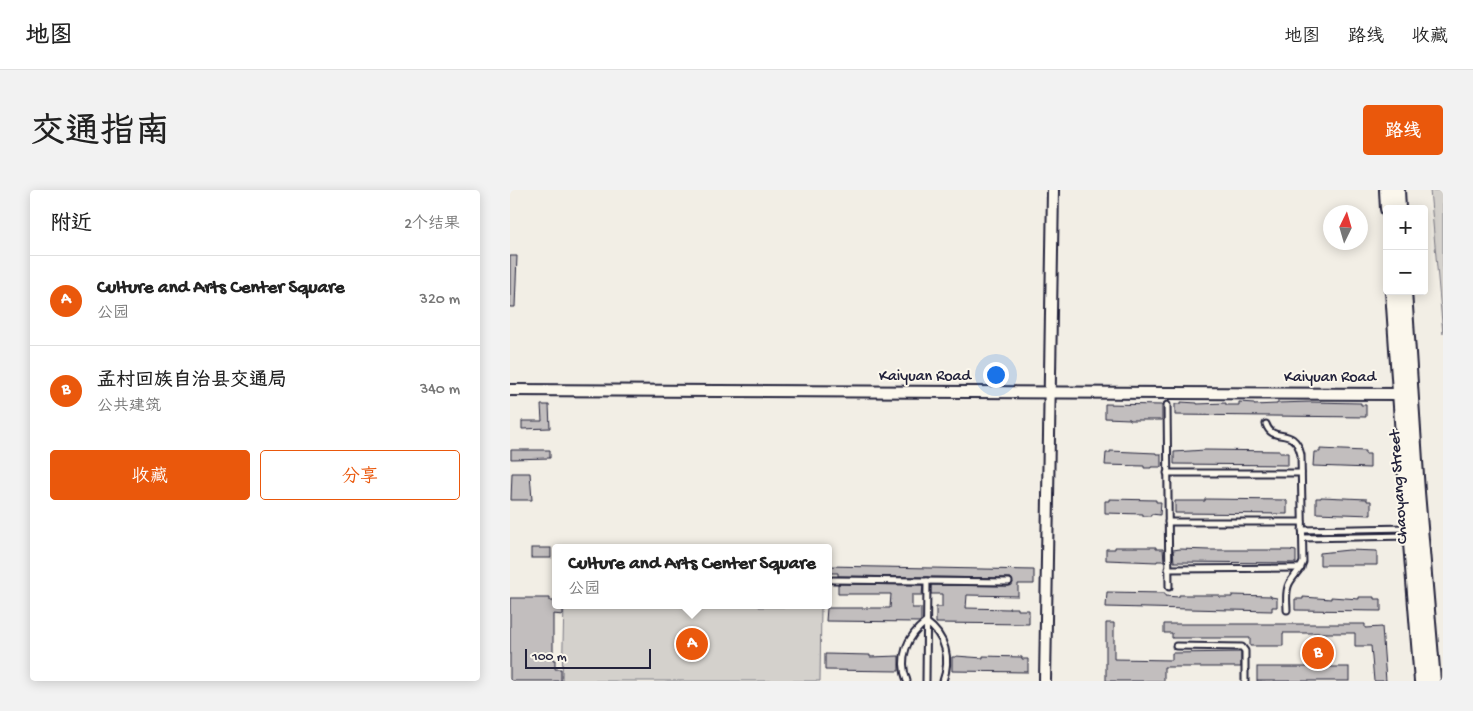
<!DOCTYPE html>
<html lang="zh">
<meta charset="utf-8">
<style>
:root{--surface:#fff;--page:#f2f2f2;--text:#222;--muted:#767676;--line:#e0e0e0;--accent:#ea580c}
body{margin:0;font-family:"Gochi Hand","LXGW WenKai TC",sans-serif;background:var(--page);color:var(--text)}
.controls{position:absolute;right:15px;top:15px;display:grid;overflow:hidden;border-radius:5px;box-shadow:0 2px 12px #0003}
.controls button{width:45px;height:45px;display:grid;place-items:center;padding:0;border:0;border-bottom:1px solid var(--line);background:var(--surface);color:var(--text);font:25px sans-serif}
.compass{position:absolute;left:813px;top:15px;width:45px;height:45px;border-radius:50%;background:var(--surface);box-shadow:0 2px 12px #0003;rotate:5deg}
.scale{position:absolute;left:15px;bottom:12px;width:126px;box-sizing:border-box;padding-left:5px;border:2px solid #22223b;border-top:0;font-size:14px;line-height:18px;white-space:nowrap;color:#22223b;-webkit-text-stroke:4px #fbf7ec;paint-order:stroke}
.you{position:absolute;left:485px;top:184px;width:18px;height:18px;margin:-12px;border:4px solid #fff;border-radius:50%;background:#1a73e8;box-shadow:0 0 0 8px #1a73e833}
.badge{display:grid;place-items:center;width:32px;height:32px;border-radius:50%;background:var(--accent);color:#fff;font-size:16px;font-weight:700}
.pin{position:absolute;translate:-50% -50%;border:2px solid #fff;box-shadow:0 1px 5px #0006}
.popup{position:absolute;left:42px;top:354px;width:280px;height:65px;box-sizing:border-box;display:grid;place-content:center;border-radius:5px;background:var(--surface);filter:drop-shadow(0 1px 4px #0005);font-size:16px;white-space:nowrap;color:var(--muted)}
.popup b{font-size:19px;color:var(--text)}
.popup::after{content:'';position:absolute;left:50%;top:100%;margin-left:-10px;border:10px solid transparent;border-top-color:var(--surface)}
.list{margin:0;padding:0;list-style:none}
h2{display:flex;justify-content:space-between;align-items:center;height:65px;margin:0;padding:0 20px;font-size:21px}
h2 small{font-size:16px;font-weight:400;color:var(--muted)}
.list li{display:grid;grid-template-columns:32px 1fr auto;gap:15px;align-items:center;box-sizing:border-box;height:90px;padding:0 20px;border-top:1px solid var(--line)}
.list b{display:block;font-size:19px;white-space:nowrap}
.list p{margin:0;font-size:16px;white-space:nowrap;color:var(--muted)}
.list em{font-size:16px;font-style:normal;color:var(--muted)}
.actions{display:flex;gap:10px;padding:15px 20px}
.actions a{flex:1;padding:11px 0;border:1px solid var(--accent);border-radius:5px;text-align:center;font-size:18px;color:var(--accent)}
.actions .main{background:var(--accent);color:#fff}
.map{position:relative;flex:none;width:933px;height:491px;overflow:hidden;border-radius:5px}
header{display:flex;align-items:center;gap:30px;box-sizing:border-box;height:70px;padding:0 25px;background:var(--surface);border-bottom:1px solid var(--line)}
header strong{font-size:24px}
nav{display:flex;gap:28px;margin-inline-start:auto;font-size:18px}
.intro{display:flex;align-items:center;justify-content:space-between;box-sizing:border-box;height:120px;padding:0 30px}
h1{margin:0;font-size:35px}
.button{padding:12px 22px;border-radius:5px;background:var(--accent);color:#fff;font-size:18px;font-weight:700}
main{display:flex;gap:30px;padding:0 30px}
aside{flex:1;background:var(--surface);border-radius:5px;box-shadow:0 2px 12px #0003}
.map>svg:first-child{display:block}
</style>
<header>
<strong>地图</strong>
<nav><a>地图</a><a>路线</a><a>收藏</a></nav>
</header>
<div class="intro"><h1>交通指南</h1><a class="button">路线</a></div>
<main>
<aside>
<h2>附近<small>2个结果</small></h2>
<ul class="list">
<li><span class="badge">A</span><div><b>Culture and Arts Center Square</b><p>公园</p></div><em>320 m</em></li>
<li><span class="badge">B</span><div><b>孟村回族自治县交通局</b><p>公共建筑</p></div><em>340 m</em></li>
</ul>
<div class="actions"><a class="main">收藏</a><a>分享</a></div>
</aside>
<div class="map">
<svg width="933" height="491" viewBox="0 0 933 491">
<rect width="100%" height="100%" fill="#f2eee5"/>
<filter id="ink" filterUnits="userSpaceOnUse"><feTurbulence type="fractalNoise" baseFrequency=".02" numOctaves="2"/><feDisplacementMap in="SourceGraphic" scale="10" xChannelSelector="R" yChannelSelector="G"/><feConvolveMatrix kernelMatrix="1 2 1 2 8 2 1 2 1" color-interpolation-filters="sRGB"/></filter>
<g filter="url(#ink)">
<g fill="#d4d1cc" stroke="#7b7a84">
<polygon points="920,0 933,0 933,144"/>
<polygon points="54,415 248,415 249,417 311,417 310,491 52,491"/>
</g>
<g fill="#c2bebe" stroke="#22223b">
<polygon points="0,66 7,66 5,117 0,117"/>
<polygon points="671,212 687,213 687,214 716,213 716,215 729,215 729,212 744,213 744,215 767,214 767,213 801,212 851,213 851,215 856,215 856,227 665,225 665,214 671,214"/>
<polygon points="595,214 652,215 652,230 620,230 620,229 595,228"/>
<polygon points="31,215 39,215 40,238 12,239 12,231 32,231"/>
<polygon points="810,259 855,261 855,264 860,264 860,278 803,276 804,262 810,262"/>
<polygon points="1,260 40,260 40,268 1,269"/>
<polygon points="695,260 770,261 770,263 778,263 778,275 664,274 664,262"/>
<polygon points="600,261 646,263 646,264 651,264 651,277 641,277 641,278 634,278 634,276 595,275 596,263 600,263"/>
<polygon points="2,283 20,283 22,310 1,310"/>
<polygon points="811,307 857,309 857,311 861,311 861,325 806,323 806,308 811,308"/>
<polygon points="599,309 646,310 646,312 651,312 650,325 641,324 641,326 633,326 633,324 595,323 595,311 599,311"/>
<polygon points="695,309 777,310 777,324 665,323 665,311 695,311"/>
<polygon points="605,357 646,357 646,359 653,359 654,371 647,371 647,372 596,370 596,359 605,359"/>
<rect x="21" y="358" width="20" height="10"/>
<polygon points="670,359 699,360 780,360 786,361 786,373 664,372 663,360"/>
<polygon points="839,360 867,361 867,375 810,375 810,363"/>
<polygon points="318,376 524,380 524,394 508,394 508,406 457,405 456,418 499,419 499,418 508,418 508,420 519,420 519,434 426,433 426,417 432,417 432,404 421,404 421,395 499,396 503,393 501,388 328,386 328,383 318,383"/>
<polygon points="328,394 413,395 412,405 402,405 402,418 411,418 411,431 409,432 316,431 317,418 380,418 381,404 328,404"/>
<polygon points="597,402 655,403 655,406 669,407 669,405 709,405 709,407 722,407 722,405 761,406 761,407 767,408 767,417 762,417 762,421 596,417"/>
<polygon points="793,407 821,409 821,407 849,409 849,407 864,407 864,409 871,409 871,421 785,420 785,409 793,409"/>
<polygon points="0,408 40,408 40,411 46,411 46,415 53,415 53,425 43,424 43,470 45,470 45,479 51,479 51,491 0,491"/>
<polygon points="596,433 604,433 604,469 662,470 662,463 731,462 731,477 654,477 654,491 596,491"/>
<polygon points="654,434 855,434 855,438 872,437 876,491 864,491 861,456 845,456 845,443 773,443 773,456 740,456 740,448 662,448 662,443 654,443"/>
<polygon points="315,464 360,465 360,467 389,466 389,481 315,480"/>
<polygon points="446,466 473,468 473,466 512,467 512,469 518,469 518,482 442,481 442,467 446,467"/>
<rect x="747" y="477" width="92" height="14"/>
</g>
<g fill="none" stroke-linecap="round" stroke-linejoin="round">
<defs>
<g id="lane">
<polyline points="657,215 659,397"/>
<path d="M 756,234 C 763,255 784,234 791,265 L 793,372 C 790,381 783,386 779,394 C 775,402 777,412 777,420"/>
<polyline points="657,283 791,283"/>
<polyline points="658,332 792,332"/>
<polyline points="792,340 899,338"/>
<polyline points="793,348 900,346"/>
<polyline points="658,379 791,378"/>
<polyline points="323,390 499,392"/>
<polyline points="666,456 732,457 735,461 735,491"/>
<path d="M 397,491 C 388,468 397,446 416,432 C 436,446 441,469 433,491"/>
<polyline points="416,491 417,391"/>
</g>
<g id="street">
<polyline points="0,200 890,204"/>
<polyline points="535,491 543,0"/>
</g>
<g id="secondary">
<polyline points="877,0 878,19"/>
<polyline points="887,0 888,19"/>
<polyline points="883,101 897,303 912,491"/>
<polyline points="894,101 907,302 923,491"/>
</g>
</defs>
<use href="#lane" stroke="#22223b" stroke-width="9"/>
<use href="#street" stroke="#22223b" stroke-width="14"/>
<use href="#secondary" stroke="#22223b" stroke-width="18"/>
<use href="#lane" stroke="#fbf7ec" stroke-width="5"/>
<use href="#street" stroke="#fbf7ec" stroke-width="10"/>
<use href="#secondary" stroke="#fbf7ec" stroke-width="14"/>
</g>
</g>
<g text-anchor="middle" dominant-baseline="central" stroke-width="4" stroke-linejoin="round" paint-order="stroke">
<g font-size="16" fill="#22223b" stroke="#fbf7ec">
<text x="415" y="187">Kaiyuan Road</text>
<text x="820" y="188">Kaiyuan Road</text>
<text transform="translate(890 297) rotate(-94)">Chaoyang Street</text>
</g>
</g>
</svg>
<div class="controls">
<button>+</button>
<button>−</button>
</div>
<svg class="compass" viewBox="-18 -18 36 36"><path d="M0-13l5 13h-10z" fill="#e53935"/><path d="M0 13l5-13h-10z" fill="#767676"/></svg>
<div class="scale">100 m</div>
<div class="you"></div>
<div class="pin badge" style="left:182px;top:454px">A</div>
<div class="popup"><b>Culture and Arts Center Square</b>公园</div>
<div class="pin badge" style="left:808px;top:463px">B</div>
</div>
</main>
